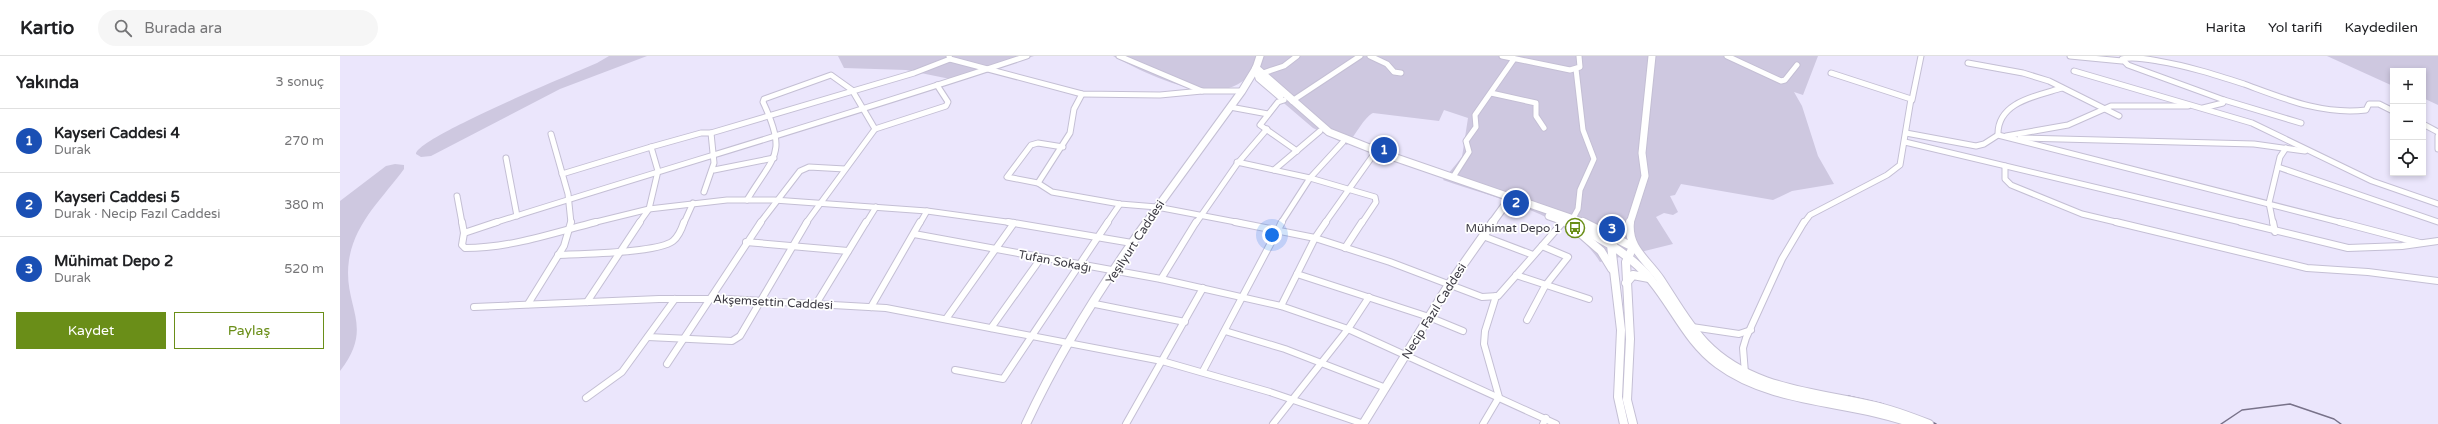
<!DOCTYPE html>
<html lang="tr">
<meta charset="utf-8">
<style>
:root{--surface:#fff;--page:#f6f6f6;--text:#202124;--muted:#757577;--line:#e0e0e0;--accent:#6a8e18}
body{margin:0;font-family:"Varela Round",sans-serif;background:var(--page);color:var(--text)}
.controls{position:absolute;right:12px;top:12px;display:grid;overflow:hidden;border-radius:0px;box-shadow:0 2px 6px #0003}
.controls button{width:36px;height:36px;display:grid;place-items:center;padding:0;border:0;border-bottom:1px solid var(--line);background:var(--surface);color:var(--text);font:20px sans-serif}
.you{position:absolute;left:932px;top:179px;width:14px;height:14px;margin:-10px;border:3px solid #fff;border-radius:50%;background:#1a73e8;box-shadow:0 0 0 6px #1a73e833}
.badge{display:grid;place-items:center;width:26px;height:26px;border-radius:50%;background:var(--accent);color:#fff;font-size:13px;font-weight:700}
.pin{position:absolute;translate:-50% -50%;border:2px solid #fff;box-shadow:0 1px 4px #0006}
.list{margin:0;padding:0;list-style:none}
h2{display:flex;justify-content:space-between;align-items:center;height:52px;margin:0;padding:0 16px;font-size:17px}
h2 small{font-size:13px;font-weight:400;color:var(--muted)}
.list li{display:grid;grid-template-columns:26px 1fr auto;gap:12px;align-items:center;box-sizing:border-box;height:64px;padding:0 16px;border-top:1px solid var(--line)}
.list b{display:block;font-size:15px;white-space:nowrap}
.list p{margin:0;font-size:13px;white-space:nowrap;color:var(--muted)}
.list em{font-size:13px;font-style:normal;color:var(--muted)}
.actions{display:flex;gap:8px;padding:12px 16px}
.actions a{flex:1;padding:9px 0;border:1px solid var(--accent);border-radius:0px;text-align:center;font-size:14px;color:var(--accent)}
.actions .main{background:var(--accent);color:#fff}
.icon{flex:none;width:22px;height:22px;fill:none;stroke:currentColor;stroke-width:2;stroke-linecap:round;stroke-linejoin:round}
.map{position:relative;flex:none;width:2098px;height:368px;overflow:hidden}
header{display:flex;align-items:center;gap:24px;box-sizing:border-box;height:56px;padding:0 20px;background:var(--surface);border-bottom:1px solid var(--line)}
header strong{font-size:19px}
nav{display:flex;gap:22px;margin-inline-start:auto;font-size:14px}
.search{width:280px;height:36px;background:var(--page);display:flex;align-items:center;gap:10px;box-sizing:border-box;padding:0 14px;border-radius:22px;color:var(--muted);font-size:15px}
main{display:flex}
aside{flex:1;background:var(--surface)}
.map>svg:first-child{display:block}
</style>
<header>
<strong>Kartio</strong>
<div class="search"><svg class="icon" aria-label="search" viewBox="0 0 24 24"><circle cx="10" cy="10" r="6"/><path d="M15 15l6 6"/></svg>Burada ara</div>
<nav><a>Harita</a><a>Yol tarifi</a><a>Kaydedilen</a></nav>
</header>
<main>
<aside>
<h2>Yakında<small>3 sonuç</small></h2>
<ul class="list">
<li><span class="badge" style="background:#1a4fb4">1</span><div><b>Kayseri Caddesi 4</b><p>Durak</p></div><em>270 m</em></li>
<li><span class="badge" style="background:#1a4fb4">2</span><div><b>Kayseri Caddesi 5</b><p>Durak · Necip Fazıl Caddesi</p></div><em>380 m</em></li>
<li><span class="badge" style="background:#1a4fb4">3</span><div><b>Mühimat Depo 2</b><p>Durak</p></div><em>520 m</em></li>
</ul>
<div class="actions"><a class="main">Kaydet</a><a>Paylaş</a></div>
</aside>
<div class="map">
<svg width="2098" height="368" viewBox="0 0 2098 368">
<rect width="100%" height="100%" fill="#ebe6fc"/>
<g fill="#cec8e0">
<path d="M 269,0 L 307,0 L 220,33 L 91,100 L 81,101 L 76,98 C 76,82 234,17 257,7 Z"/>
<polygon points="498,0 694,0 620,25 566,14 504,12"/>
<path d="M 773,0 L 1478,0 L 1463,39 L 1454,36 L 1462,50 L 1478,100 L 1494,128 L 1452,135 L 1433,144 L 1341,128 L 1335,139 L 1330,140 L 1338,156 L 1333,159 L 1324,157 L 1316,161 L 1333,188 L 1260,206 C 1231,158 1154,142 1103,124 L 1122,101 L 1128,62 L 1104,54 L 1099,65 L 1033,57 C 1025,60 1014,81 1007,89 L 973,72 L 910,18 C 880,56 806,18 773,0 Z"/>
<polygon points="1987,0 2098,0 2098,49 2083,42 2083,15 2053,15 2053,30"/>
<path d="M 55,108 L 64,109 L 64,113 C 43,142 15,166 9,204 C 2,251 36,269 0,315 L 0,145 L 46,110 Z"/>
</g>
<g fill="none" stroke-linecap="round" stroke-linejoin="round">
<g stroke="#787289" stroke-width="1.5">
<polyline points="1508,340 1543,348"/>
<polyline points="1592,366 1596,368"/>
<polyline points="1881,368 1902,354 1950,348 1994,363 2001,368"/>
</g>
<defs>
<g id="street-far1">
<polyline points="609,0 610,3 742,38 820,39 862,35"/>
<polyline points="779,0 862,35 902,35"/>
<polyline points="1030,0 1047,8 1054,16 1061,17"/>
<polyline points="1162,0 1230,14 1240,11 1239,0"/>
<polyline points="1387,0 1441,25 1445,24 1457,9"/>
<polyline points="1730,0 1782,5"/>
<polyline points="1628,7 1683,17 1709,25 1779,60"/>
<polyline points="1734,15 1912,67 2032,125 2098,148"/>
<polyline points="923,17 944,10 957,0"/>
<polyline points="1151,37 1196,47 1196,60 1204,72"/>
<polyline points="944,44 938,46 920,69 957,95"/>
<polyline points="1572,44 1581,0"/>
<polyline points="1884,44 1961,67"/>
<polyline points="952,45 1020,0"/>
<polyline points="890,51 928,58"/>
<path d="M 1863,52 L 1883,47 L 1884,44 L 1788,9 L 1782,3 C 1793,0 1807,3 1818,5 C 1848,10 1876,19 1904,28 C 1945,43 1982,59 2026,54 L 2029,48 L 2039,48 L 2053,55"/>
<polyline points="2083,68 2098,76"/>
<polyline points="535,73 606,50 608,46 597,29"/>
<polyline points="371,77 574,17 610,3"/>
<polyline points="1566,77 1636,90 1644,88 1658,79 2003,167"/>
<polyline points="211,78 228,138 231,167"/>
<path d="M 1658,79 C 1657,46 1696,40 1722,32"/>
<polyline points="1666,80 1728,69 1771,50 1848,50"/>
<polyline points="2098,80 2098,93"/>
<polyline points="1680,82 1914,88 1965,95"/>
<polyline points="1565,86 1905,167"/>
<polyline points="311,91 361,77 371,77 374,107 364,136"/>
<polyline points="723,91 698,87 691,89 667,121 698,127 712,136 780,148 817,151 901,167"/>
<polyline points="166,102 177,160"/>
<polyline points="897,106 970,122 1035,141 1036,146 1022,167"/>
<polyline points="1665,110 1665,123 1671,129 1742,158 1780,167"/>
<polyline points="1938,111 2098,166"/>
<polyline points="374,114 434,102"/>
<polyline points="934,114 980,75"/>
<polyline points="222,118 311,91 318,115 309,153 299,167"/>
<polyline points="1113,121 1129,96 1126,85 1136,71 1135,59 1174,3"/>
<polyline points="698,127 730,77 734,53 742,38"/>
<polyline points="117,140 122,167"/>
<path d="M 407,144 C 434,99 448,99 423,46 L 424,43 L 491,19 L 512,34 L 535,73 L 466,167"/>
<polyline points="1233,162 1238,153 1240,134 1254,103 1243,74 1236,13"/>
<path d="M 154,167 C 331,111 510,59 687,0"/>
<polyline points="252,167 309,153 387,144 434,144 587,155 674,167"/>
<polyline points="344,167 353,147"/>
<polyline points="420,167 460,115 469,111 505,113"/>
<polyline points="526,167 536,151"/>
<polyline points="580,167 587,155"/>
<polyline points="767,167 780,148"/>
<polyline points="856,167 897,108 927,73"/>
<polyline points="941,167 970,122 1003,86"/>
<polyline points="985,167 1034,98"/>
<polyline points="1222,167 1224,165"/>
<polyline points="1464,167 1470,159 1547,119 1560,109 1571,43 1491,17"/>
<polyline points="1933,167 1929,147 1940,101 1946,92"/>
</g>
<g id="street">
<polyline points="122,166 124,177 157,166"/>
<polyline points="668,166 792,187"/>
<polyline points="895,166 975,182 1050,206 1142,241 1158,240 1223,166"/>
<polyline points="1776,166 1967,212 2028,216 2098,225"/>
<polyline points="1901,166 2008,192 2062,190 2098,185"/>
<polyline points="1933,166 1935,176"/>
<polyline points="2000,166 2080,187"/>
<path d="M 124,177 L 122,189 L 125,192 C 170,192 213,177 256,166"/>
<polyline points="574,178 821,223 941,250 1008,273 1216,368"/>
<polyline points="1143,180 1193,199"/>
<polyline points="406,186 508,195"/>
<polyline points="1005,192 1022,166"/>
<path d="M 218,199 C 240,198 318,197 333,185 C 338,181 342,172 344,166"/>
<polyline points="957,218 1089,261 1123,275"/>
<polyline points="1176,219 1249,243"/>
<polyline points="821,223 856,166"/>
<polyline points="247,246 300,166"/>
<polyline points="188,248 224,190 231,166"/>
<polyline points="476,248 526,166"/>
<polyline points="755,248 845,266"/>
<polyline points="941,250 975,182 986,166"/>
<polyline points="134,251 319,243 387,243 546,252 822,305 930,336 1024,368"/>
<polyline points="531,251 580,166"/>
<polyline points="606,263 674,167"/>
<polyline points="1187,264 1205,230 1228,201 1202,190"/>
<polyline points="1352,271 1399,278 1411,274"/>
<polyline points="651,272 701,202"/>
<polyline points="885,275 945,293 1046,332"/>
<polyline points="308,281 392,285 400,280 467,166"/>
<polyline points="327,308 421,166"/>
<polyline points="615,314 663,323 768,166"/>
<polyline points="863,315 942,166"/>
<polyline points="1405,317 1403,292 1406,282 1442,203 1464,166"/>
<polyline points="246,342 282,316 335,243"/>
<polyline points="786,368 863,232"/>
<polyline points="933,368 1008,273 1029,241"/>
<polyline points="1143,368 1159,341 1144,288 1145,275 1156,240"/>
<polyline points="1203,368 1206,362"/>
</g>
<g id="secondary-far1">
<polyline points="916,12 989,76 1042,97 1245,167"/>
<polyline points="916,12 919,22 940,40"/>
<polyline points="1209,160 1229,167"/>
<polyline points="806,167 902,35 916,12 920,0"/>
<polyline points="1152,167 1168,145"/>
<polyline points="1290,167 1305,120 1302,97 1312,0"/>
</g>
<g id="secondary">
<polyline points="1226,166 1241,172 1271,189 1281,274 1278,341 1284,368"/>
<polyline points="1243,166 1293,191 1286,206 1290,283 1287,344 1293,368"/>
<path d="M 1290,166 C 1287,192 1307,204 1320,223 C 1334,244 1347,268 1365,287 C 1410,334 1475,336 1535,350 C 1553,354 1571,361 1589,368"/>
<polyline points="1238,175 1261,195 1272,213"/>
<path d="M 1273,187 L 1271,189 C 1286,199 1301,210 1312,225 C 1335,253 1348,286 1378,308 C 1433,349 1511,344 1574,368"/>
<polyline points="1286,227 1293,219 1309,222"/>
<path d="M 686,368 C 719,297 761,230 807,166"/>
<polyline points="1023,368 1108,230 1153,166"/>
</g>
</defs>
<use href="#street-far1" stroke="#c4bfd4" stroke-width="7"/>
<use href="#street" stroke="#c4bfd4" stroke-width="8"/>
<use href="#secondary-far1" stroke="#c4bfd4" stroke-width="9"/>
<use href="#secondary" stroke="#c4bfd4" stroke-width="10"/>
<use href="#street-far1" stroke="#fff" stroke-width="5"/>
<use href="#street" stroke="#fff" stroke-width="6"/>
<use href="#secondary-far1" stroke="#fff" stroke-width="7"/>
<use href="#secondary" stroke="#fff" stroke-width="8"/>
</g>
<defs>
<symbol id="bus-ring" viewBox="-11 -11 22 22"><circle r="9.5" fill="#fff" stroke="#6a8e18" stroke-width="1.5"/><path d="M-5-6H5V4H4V6H2V4H-2V6H-4V4H-5ZM-3.5-4V0h7V-4ZM-3.5 1.2v1.5H-2V1.2ZM2 1.2v1.5H3.5V1.2Z" fill="#6a8e18"/></symbol>
</defs>
<g fill-rule="evenodd">
<use href="#bus-ring" x="1224" y="161" width="22" height="22"/>
</g>
<g text-anchor="middle" dominant-baseline="central" stroke-width="3.5" stroke-linejoin="round" paint-order="stroke">
<g font-size="12" fill="#3c3a43" stroke="#fff" text-anchor="end">
<text x="1221" y="172">Mühimat Depo 1</text>
</g>
<g font-size="12" fill="#3c3a43" stroke="#fff">
<text transform="translate(795 186) rotate(-57)">Yeşilyurt Caddesi</text>
<text transform="translate(715 205) rotate(11)">Tufan Sokağı</text>
<text transform="translate(433 246) rotate(3)">Akşemsettin Caddesi</text>
<text transform="translate(1094 255) rotate(-58)">Necip Fazıl Caddesi</text>
</g>
</g>
</svg>
<div class="controls">
<button>+</button>
<button>−</button>
<button><svg class="icon" aria-label="locate" viewBox="0 0 24 24"><circle cx="12" cy="12" r="6"/><path d="M12 2v4M12 18v4M2 12h4M18 12h4"/></svg></button>
</div>
<div class="you"></div>
<div class="pin badge" style="left:1044px;top:94px;background:#1a4fb4">1</div>
<div class="pin badge" style="left:1176px;top:147px;background:#1a4fb4">2</div>
<div class="pin badge" style="left:1272px;top:173px;background:#1a4fb4">3</div>
</div>
</main>
